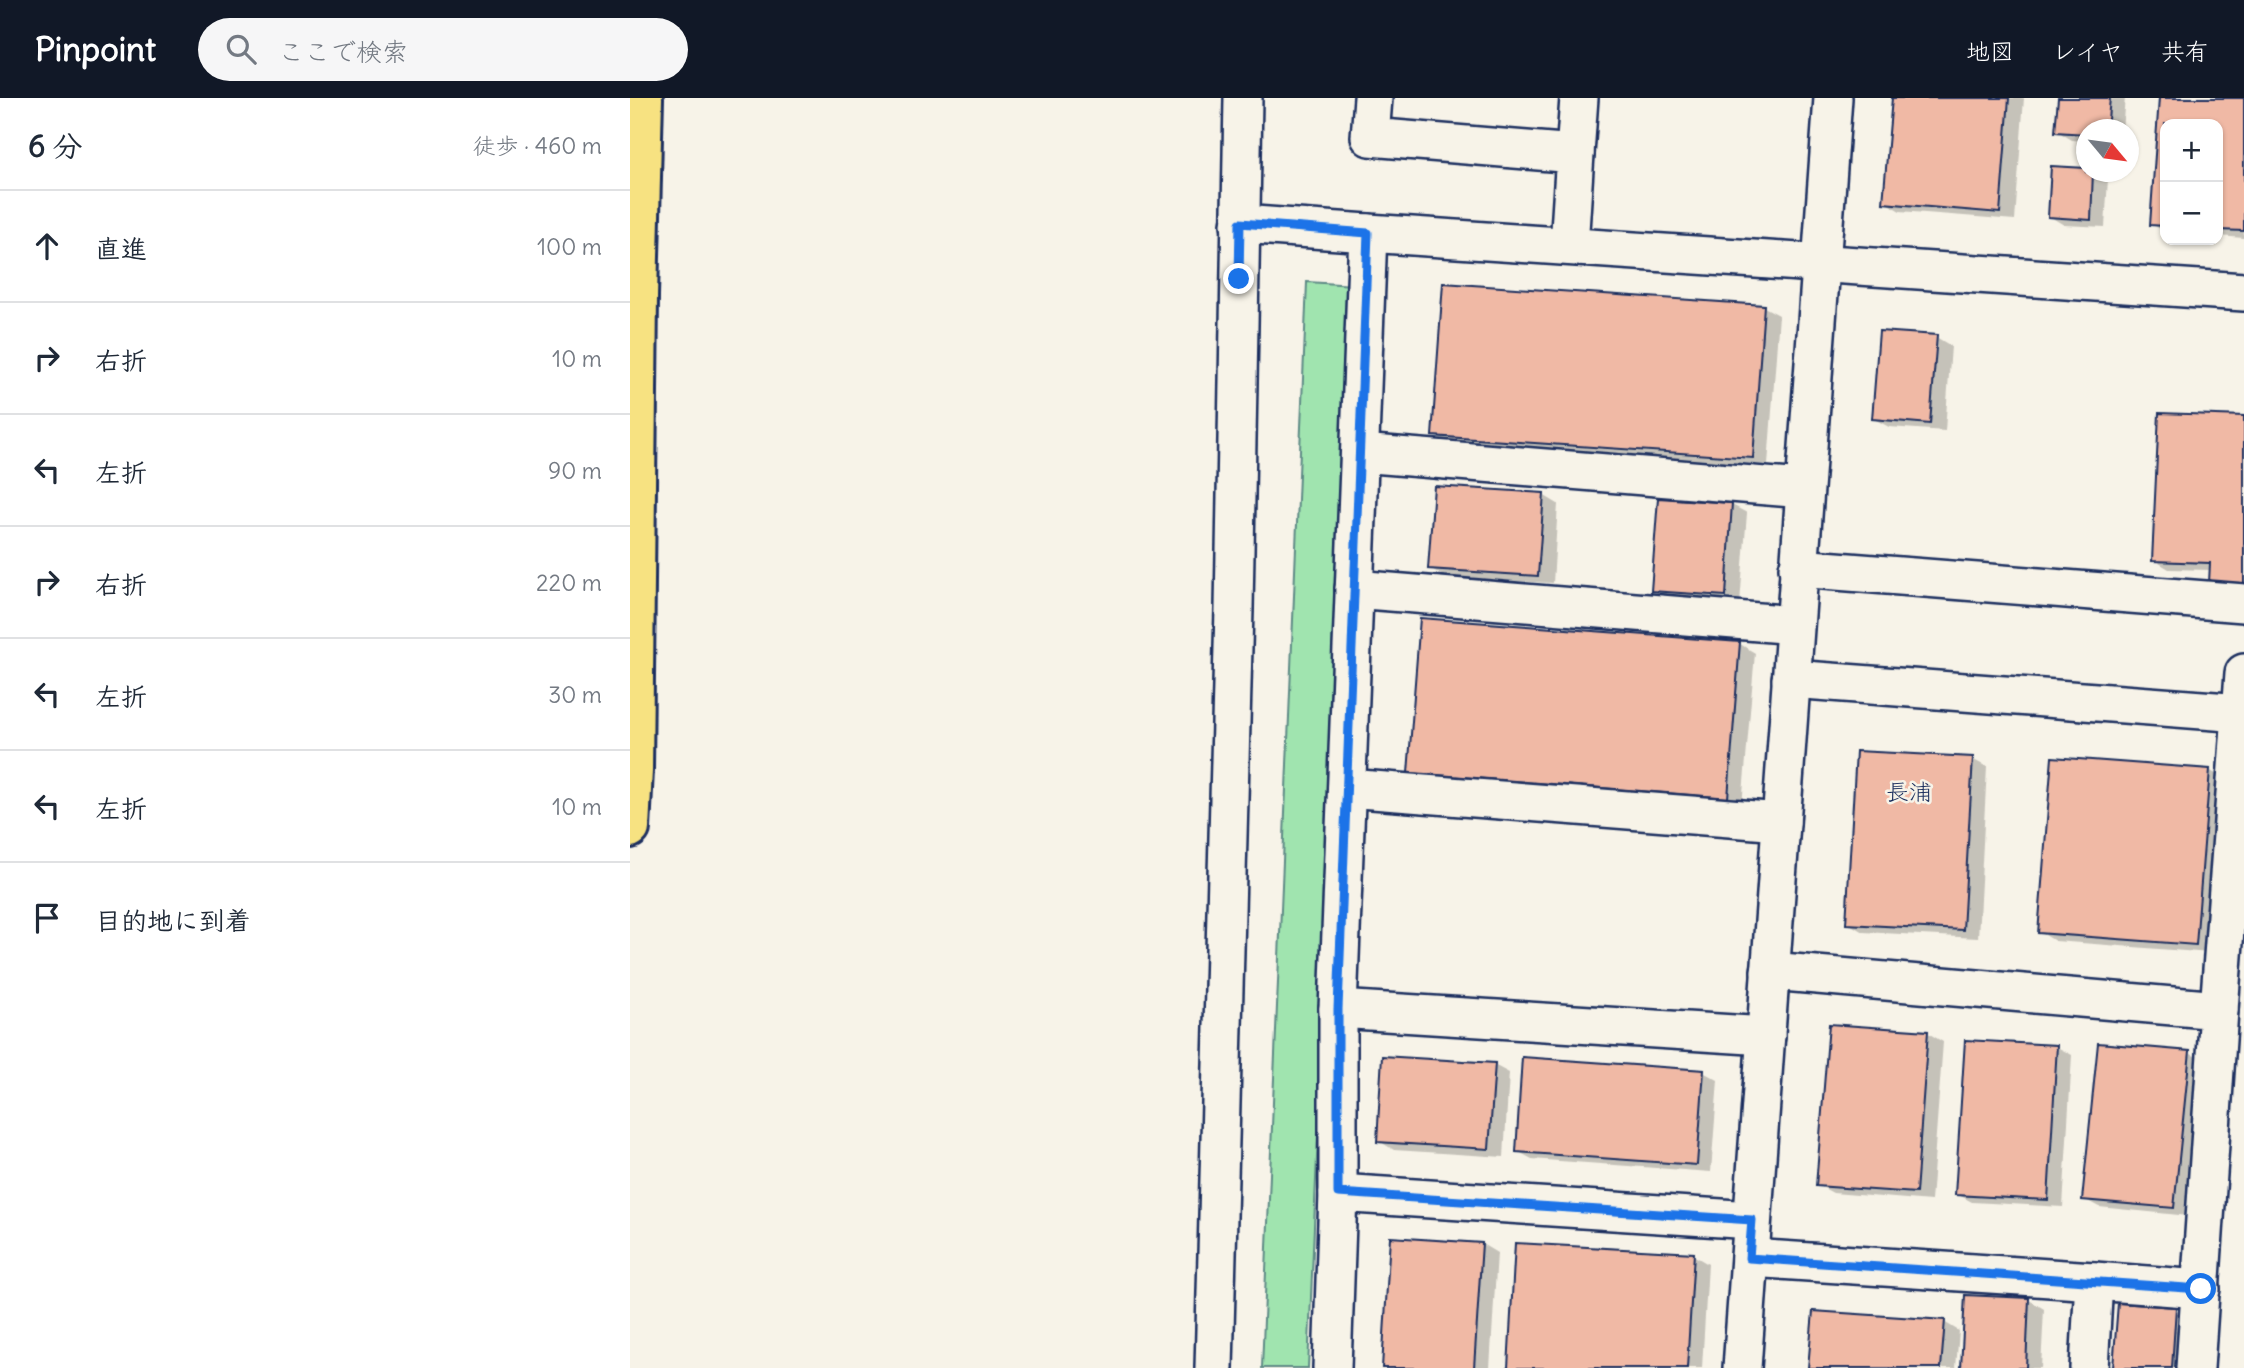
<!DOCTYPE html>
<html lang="ja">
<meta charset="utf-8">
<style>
:root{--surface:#fff;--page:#f6f6f7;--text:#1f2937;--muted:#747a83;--line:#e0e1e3;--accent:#111827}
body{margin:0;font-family:Delius,"Klee One",sans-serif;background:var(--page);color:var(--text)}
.controls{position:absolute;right:21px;top:21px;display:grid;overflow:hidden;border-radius:14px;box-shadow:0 2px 5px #0004}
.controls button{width:63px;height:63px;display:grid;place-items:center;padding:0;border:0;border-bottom:2px solid var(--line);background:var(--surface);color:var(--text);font:35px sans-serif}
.compass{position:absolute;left:1446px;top:21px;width:63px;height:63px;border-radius:50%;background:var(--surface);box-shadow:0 2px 5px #0004;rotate:119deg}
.stop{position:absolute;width:21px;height:21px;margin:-16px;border:5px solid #1a73e8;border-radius:50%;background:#fff}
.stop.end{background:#1a73e8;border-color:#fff;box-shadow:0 2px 7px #0008}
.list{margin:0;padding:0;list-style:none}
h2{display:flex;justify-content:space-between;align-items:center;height:91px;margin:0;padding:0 28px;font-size:30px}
h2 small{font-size:23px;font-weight:400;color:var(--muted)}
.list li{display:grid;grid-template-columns:46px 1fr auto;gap:21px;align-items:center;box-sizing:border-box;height:112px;padding:0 28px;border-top:2px solid var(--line)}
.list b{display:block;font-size:26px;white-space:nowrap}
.list em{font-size:23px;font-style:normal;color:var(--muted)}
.icon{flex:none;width:38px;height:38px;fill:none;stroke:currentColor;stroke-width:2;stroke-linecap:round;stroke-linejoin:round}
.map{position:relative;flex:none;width:1614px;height:1270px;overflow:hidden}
header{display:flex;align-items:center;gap:42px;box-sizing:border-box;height:98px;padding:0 35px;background:var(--accent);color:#fff}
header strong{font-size:33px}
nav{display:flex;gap:38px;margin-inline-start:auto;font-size:24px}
.search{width:490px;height:63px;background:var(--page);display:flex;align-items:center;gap:18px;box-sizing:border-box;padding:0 24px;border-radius:38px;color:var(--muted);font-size:26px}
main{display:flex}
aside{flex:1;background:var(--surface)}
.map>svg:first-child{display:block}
</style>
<header>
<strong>Pinpoint</strong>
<div class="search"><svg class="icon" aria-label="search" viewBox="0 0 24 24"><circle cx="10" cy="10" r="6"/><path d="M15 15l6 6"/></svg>ここで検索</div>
<nav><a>地図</a><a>レイヤ</a><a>共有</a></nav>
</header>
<main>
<aside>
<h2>6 分<small>徒歩 · 460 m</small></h2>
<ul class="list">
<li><svg class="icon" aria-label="ahead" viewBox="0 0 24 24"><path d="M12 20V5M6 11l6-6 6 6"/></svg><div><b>直進</b></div><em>100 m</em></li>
<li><svg class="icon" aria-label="right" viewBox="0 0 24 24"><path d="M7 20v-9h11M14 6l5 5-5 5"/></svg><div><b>右折</b></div><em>10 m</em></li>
<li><svg class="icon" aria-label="left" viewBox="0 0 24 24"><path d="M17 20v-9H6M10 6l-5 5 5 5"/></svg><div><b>左折</b></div><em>90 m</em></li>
<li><svg class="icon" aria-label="right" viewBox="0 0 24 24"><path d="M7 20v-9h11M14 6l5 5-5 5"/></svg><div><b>右折</b></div><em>220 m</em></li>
<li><svg class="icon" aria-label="left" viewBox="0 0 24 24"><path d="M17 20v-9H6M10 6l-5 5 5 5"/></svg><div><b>左折</b></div><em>30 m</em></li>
<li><svg class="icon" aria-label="left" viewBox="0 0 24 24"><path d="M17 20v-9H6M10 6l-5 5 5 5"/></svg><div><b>左折</b></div><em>10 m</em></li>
<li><svg class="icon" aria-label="arrive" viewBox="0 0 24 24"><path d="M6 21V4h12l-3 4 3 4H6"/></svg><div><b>目的地に到着</b></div></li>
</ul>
</aside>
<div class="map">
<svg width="1614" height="1270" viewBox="0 0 1614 1270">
<rect width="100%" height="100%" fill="#f7f3e8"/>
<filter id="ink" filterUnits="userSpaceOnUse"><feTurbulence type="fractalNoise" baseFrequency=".0143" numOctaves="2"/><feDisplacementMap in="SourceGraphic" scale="14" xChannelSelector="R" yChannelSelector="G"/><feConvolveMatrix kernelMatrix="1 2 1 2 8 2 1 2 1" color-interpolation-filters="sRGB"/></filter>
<g filter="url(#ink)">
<polygon fill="#a0e4af" stroke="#5e8a86" stroke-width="2" points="677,184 724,187 678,1270 632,1270"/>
<g fill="#0003">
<polygon points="1263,0 1394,0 1385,122 1270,113 1255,104"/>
<polygon points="1430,0 1495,0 1492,32 1456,32 1456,43 1442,42 1427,33"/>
<polygon points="1531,0 1614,0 1614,140 1588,138 1588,26 1535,26 1535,134 1522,126"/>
<polygon points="1423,70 1465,74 1478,81 1475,129 1434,127 1419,118"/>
<polygon points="1134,209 1149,217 1138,367 819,346 804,337"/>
<polygon points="1306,239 1321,248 1315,333 1259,329 1244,321"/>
<polygon points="1531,316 1596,493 1582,472 1539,471 1524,462"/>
<polygon points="913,397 928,406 923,485 815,479 800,470"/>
<polygon points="1102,407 1117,415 1110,505 1038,501 1023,492"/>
<polygon points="792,522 1110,546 1125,555 1112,708 795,683 780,674"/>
<polygon points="1342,661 1357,669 1348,840 1233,834 1218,825"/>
<polygon points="1579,672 1594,681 1581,855 1425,843 1410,834"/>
<polygon points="1298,935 1313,944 1301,1103 1203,1095 1188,1087"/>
<polygon points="1427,949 1442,957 1433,1109 1342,1104 1327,1096"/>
<polygon points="1559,955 1574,963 1559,1118 1469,1109 1454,1101"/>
<polygon points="864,967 879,975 874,1059 764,1052 749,1043"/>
<polygon points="1073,974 1088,982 1081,1074 902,1061 887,1053"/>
<polygon points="852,1146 867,1155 860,1270 754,1270"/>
<polygon points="1063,1157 1078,1166 1072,1270 880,1270"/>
<polygon points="1337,1199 1399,1202 1414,1211 1411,1270 1333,1270"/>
<polygon points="1545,1211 1560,1220 1557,1270 1485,1270"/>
<polygon points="1314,1224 1329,1233 1326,1270 1180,1270"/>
</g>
<g fill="#f0b9a5" stroke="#1b2f5e" stroke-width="2">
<polygon points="1262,0 1379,0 1370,115 1253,105"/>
<polygon points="1428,0 1480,0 1477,32 1456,32 1456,36 1425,34"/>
<polygon points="1529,0 1614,0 1614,133 1588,132 1588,26 1535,26 1535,128 1520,127"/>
<polygon points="1421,68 1456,70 1456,74 1463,74 1461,122 1418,119"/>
<polygon points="813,185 1134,207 1123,360 802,338"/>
<polygon points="1249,233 1307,237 1300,326 1242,321"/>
<polygon points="1529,315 1614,318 1614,487 1579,485 1580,465 1522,463"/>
<polygon points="804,388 914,395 908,478 798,471"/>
<polygon points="1028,400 1102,405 1096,498 1021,493"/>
<polygon points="790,520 1110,544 1098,700 778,675"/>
<polygon points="1226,653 1343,659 1333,832 1216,826"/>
<polygon points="1422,659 1580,671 1566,847 1408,835"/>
<polygon points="1199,926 1298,933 1286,1095 1186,1088"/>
<polygon points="1335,942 1427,947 1418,1102 1325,1097"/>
<polygon points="1468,945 1560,953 1544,1110 1452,1102"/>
<polygon points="752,958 865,965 859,1051 747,1044"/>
<polygon points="892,959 1074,972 1067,1067 886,1054"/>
<polygon points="760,1139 852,1145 844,1270 752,1270"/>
<polygon points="885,1145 1064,1155 1057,1270 878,1270"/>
<polygon points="1335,1197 1399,1200 1396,1270 1331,1270"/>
<polygon points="1488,1205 1546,1209 1542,1270 1483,1270"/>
<polygon points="1183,1213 1315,1222 1311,1270 1178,1270"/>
</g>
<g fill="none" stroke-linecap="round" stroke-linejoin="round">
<defs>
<g id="minor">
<polyline points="743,0 740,39 945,56 939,148"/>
<polyline points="945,56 949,0"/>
<polyline points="610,126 738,135 708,911 708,1095 702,1270"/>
<polyline points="738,135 1614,194"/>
<polyline points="730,355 1174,391"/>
<polyline points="1168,470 1614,505"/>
<polyline points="724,491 1165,527"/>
<polyline points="1161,581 1612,615"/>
<polyline points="717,690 1151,724"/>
<polyline points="1140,873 1589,912"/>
<polyline points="708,911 1136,938"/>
<polyline points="708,1095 1122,1122"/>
<polyline points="1120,1160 1464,1183 1459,1270"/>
<polyline points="1464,1183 1571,1191"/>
<polyline points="584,1270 604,511 613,0"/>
<polyline points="1112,1270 1203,0"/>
<polyline points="1565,1270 1589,912 1614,575"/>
</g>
<polyline id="highway" points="0,730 3,672 8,198 13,0"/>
</defs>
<use href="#minor" stroke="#1b2f5e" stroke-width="42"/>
<use href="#highway" stroke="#1b2f5e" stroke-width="44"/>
<use href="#minor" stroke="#f7f3e8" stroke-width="37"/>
<use href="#highway" stroke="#f7e281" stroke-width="38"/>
</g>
</g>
<g fill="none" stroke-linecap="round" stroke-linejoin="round" filter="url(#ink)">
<polyline stroke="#1a73e8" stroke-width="9" points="609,181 610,125 738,135 708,911 708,1095 1122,1122 1119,1160 1571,1191"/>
</g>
<g text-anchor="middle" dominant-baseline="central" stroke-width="5" stroke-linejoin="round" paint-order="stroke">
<g font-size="23" fill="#1b2f5e" stroke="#f7f3e8">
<text x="1279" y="693">長浦</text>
</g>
</g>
</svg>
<div class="controls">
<button>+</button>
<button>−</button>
</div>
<svg class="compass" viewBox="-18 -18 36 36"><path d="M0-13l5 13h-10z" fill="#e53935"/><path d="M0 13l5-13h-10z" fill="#747a83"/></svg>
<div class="stop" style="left:1571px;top:1191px"></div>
<div class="stop end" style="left:609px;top:181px"></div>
</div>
</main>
